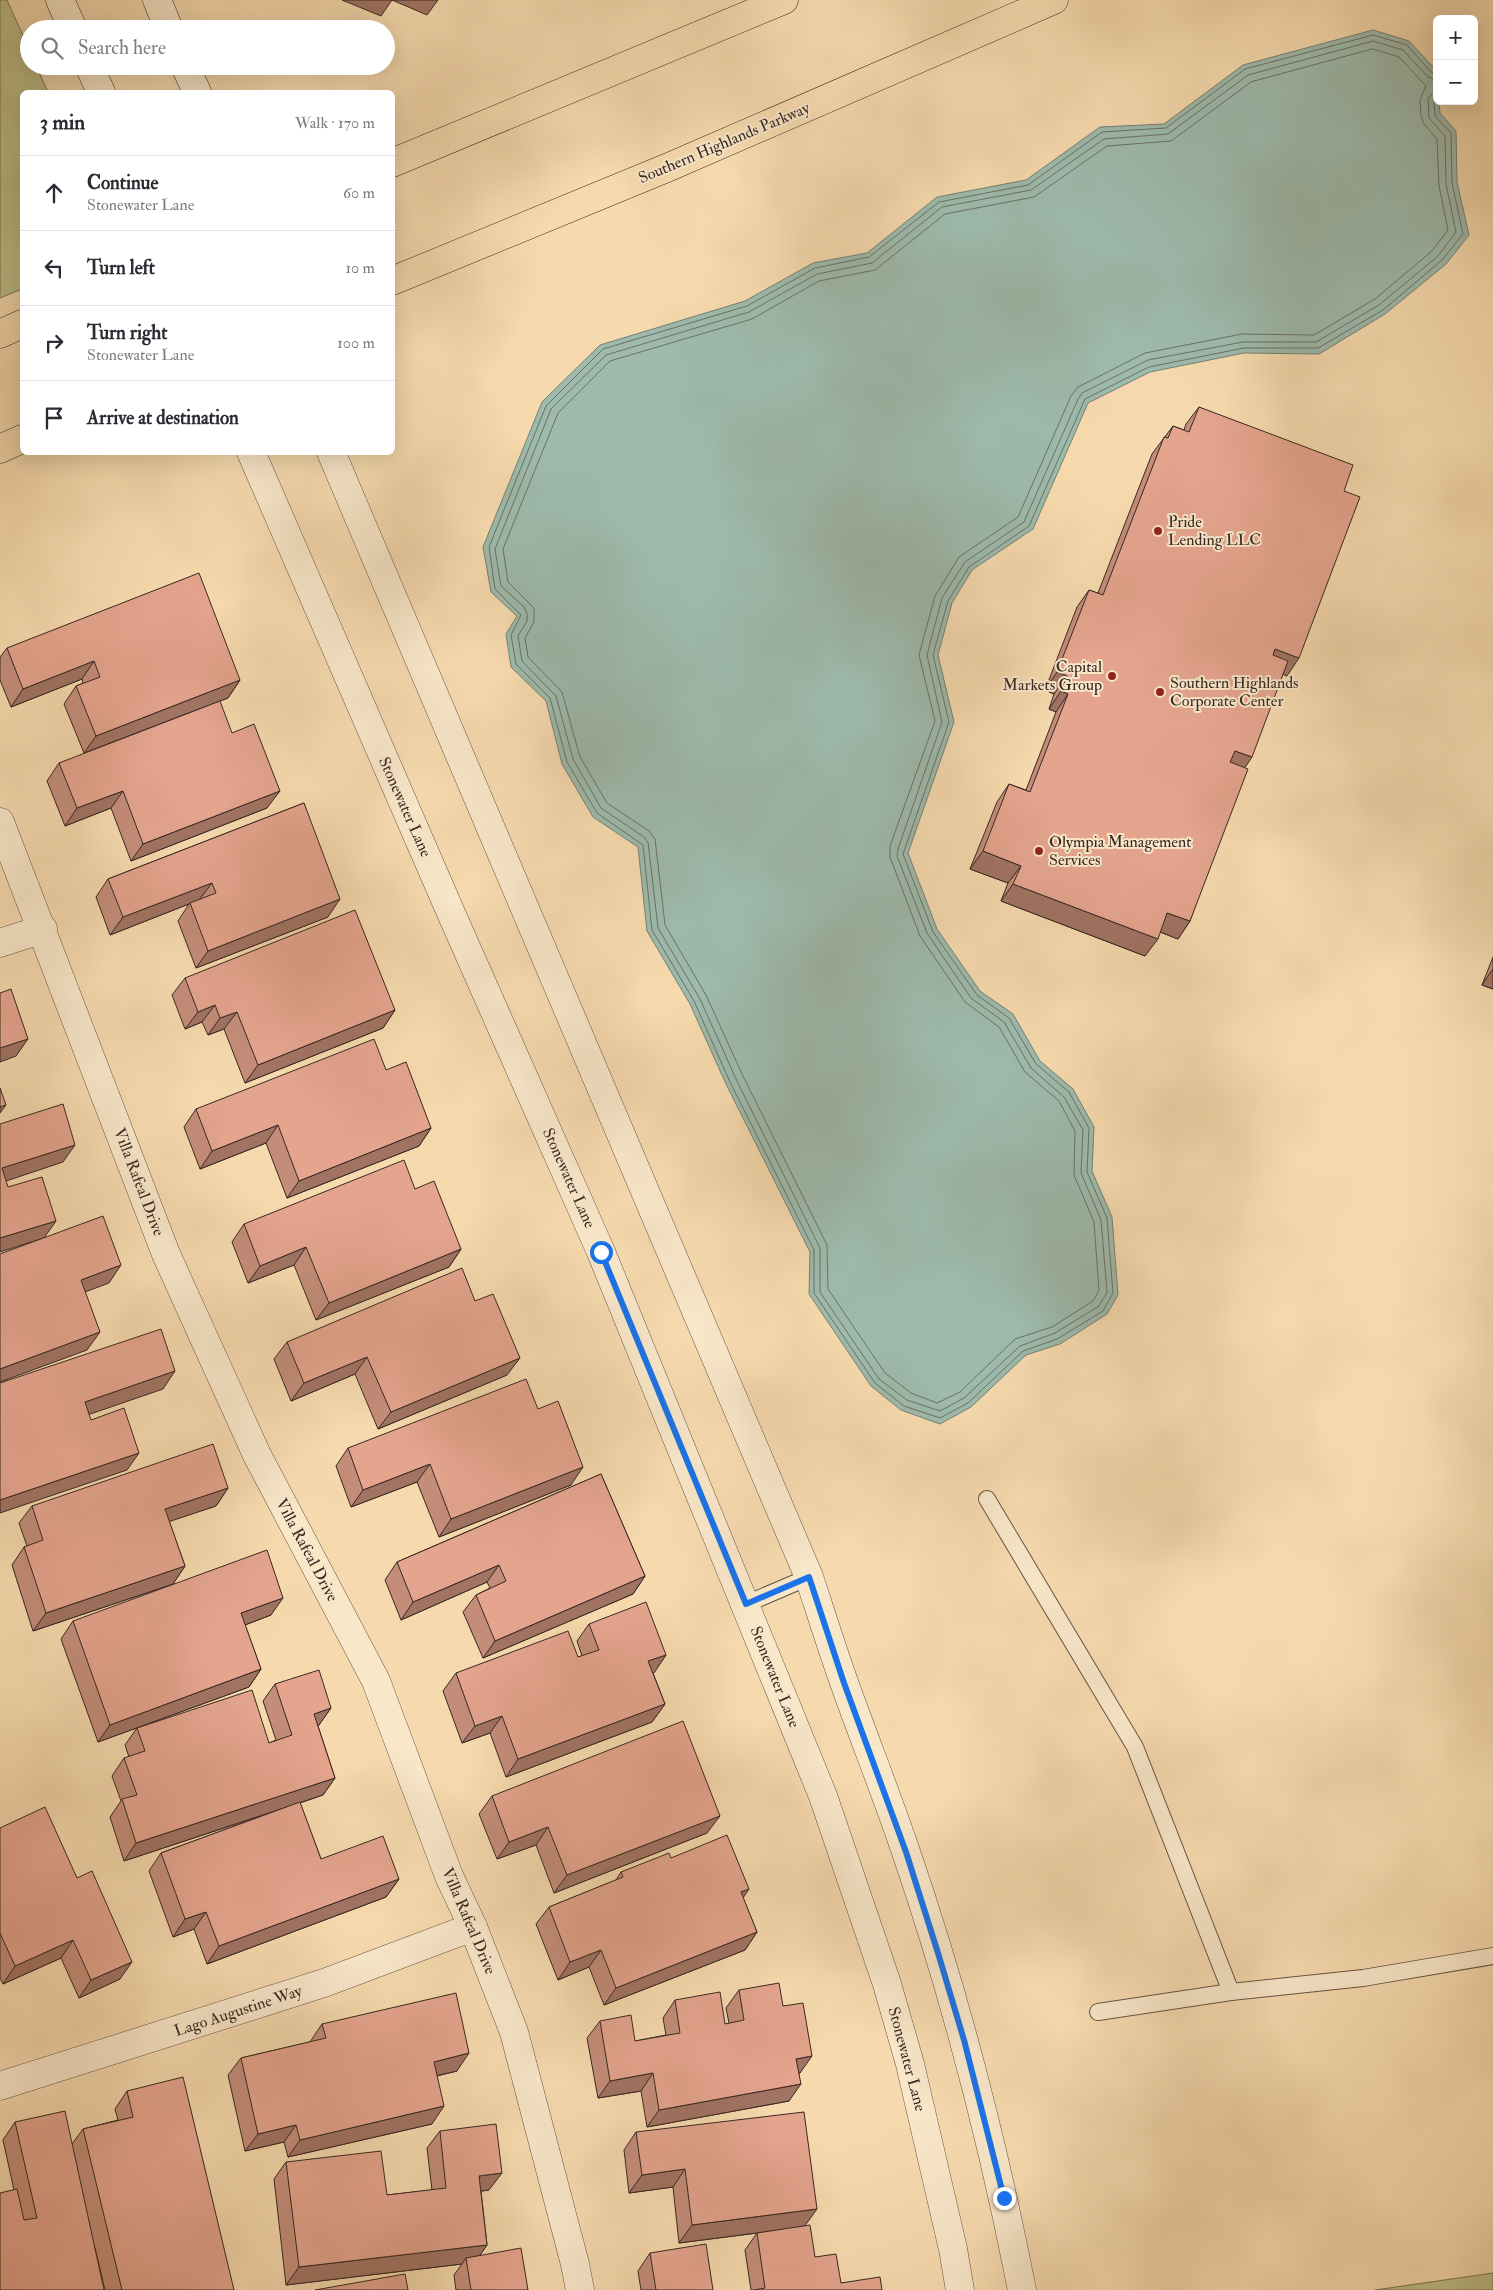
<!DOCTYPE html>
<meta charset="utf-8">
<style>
:root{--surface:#fff;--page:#f7f7f7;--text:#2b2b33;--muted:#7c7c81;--line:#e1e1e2}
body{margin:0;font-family:"IM FELL Double Pica",serif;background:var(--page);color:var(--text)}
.controls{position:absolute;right:15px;top:15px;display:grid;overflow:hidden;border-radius:8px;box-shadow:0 5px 20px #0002}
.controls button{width:45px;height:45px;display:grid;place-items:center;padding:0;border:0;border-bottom:1px solid var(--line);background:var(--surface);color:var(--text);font:25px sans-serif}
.stop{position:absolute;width:15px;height:15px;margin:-11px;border:4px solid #1a73e8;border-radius:50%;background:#fff}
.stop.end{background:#1a73e8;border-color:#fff;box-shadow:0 1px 5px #0008}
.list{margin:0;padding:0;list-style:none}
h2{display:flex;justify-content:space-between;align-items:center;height:65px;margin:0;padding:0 20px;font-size:21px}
h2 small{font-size:16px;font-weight:400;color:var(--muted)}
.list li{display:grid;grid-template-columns:32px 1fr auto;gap:15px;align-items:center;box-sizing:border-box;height:75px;padding:0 20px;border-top:1px solid var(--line)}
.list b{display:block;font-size:19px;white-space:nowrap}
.list p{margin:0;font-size:16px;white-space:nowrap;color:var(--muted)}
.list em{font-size:16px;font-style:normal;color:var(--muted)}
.icon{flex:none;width:28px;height:28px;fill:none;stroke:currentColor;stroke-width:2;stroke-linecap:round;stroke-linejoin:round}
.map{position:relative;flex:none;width:1493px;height:2290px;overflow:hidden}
.search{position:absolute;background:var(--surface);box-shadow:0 5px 20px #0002;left:20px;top:20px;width:375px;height:55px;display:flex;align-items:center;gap:12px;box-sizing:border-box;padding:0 18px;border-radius:28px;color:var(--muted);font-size:19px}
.panel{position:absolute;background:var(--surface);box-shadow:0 5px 20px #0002;left:20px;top:90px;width:375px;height:365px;border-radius:8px}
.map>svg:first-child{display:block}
</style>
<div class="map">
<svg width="1493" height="2290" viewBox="0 0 1493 2290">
<rect width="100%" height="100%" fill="#f6daae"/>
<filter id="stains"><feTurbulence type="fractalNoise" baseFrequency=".004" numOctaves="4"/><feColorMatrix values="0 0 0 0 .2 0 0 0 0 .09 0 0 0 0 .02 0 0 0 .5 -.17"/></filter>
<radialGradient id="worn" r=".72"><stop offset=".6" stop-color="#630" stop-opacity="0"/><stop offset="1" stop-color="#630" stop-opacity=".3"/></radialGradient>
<g fill="#bebf89" stroke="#7b7456">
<polygon points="0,0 7,0 29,49 29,66 36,66 48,92 22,92 22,289 0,298"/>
<polygon points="1493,2273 1493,2290 1375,2290"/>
</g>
<polygon fill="#9dbaac" stroke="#758075" points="1373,30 1409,41 1435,69 1440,113 1456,131 1457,182 1469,235 1446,264 1385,314 1319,354 1244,353 1150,372 1088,403 1033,529 972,570 952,603 938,655 954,722 908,853 937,929 980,991 1013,1014 1040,1061 1073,1089 1094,1127 1092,1171 1112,1217 1118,1295 1107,1314 1060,1344 1026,1355 971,1407 940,1424 901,1410 871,1386 809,1294 810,1252 726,1084 690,1004 647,931 638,847 593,817 562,764 546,701 511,667 506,634 517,616 491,592 483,547 542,402 600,345 745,301 813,263 867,253 937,197 1026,180 1100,127 1164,124 1243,65"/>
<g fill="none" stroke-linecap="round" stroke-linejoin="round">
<g stroke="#6a7167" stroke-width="1">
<polygon points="1373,49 1399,57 1426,86 1420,100 1421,116 1424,124 1437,139 1439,186 1448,230 1432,251 1375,299 1314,335 1242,334 1145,353 1078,387 1071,396 1018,517 959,557 935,596 919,655 935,721 890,846 890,857 920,936 965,1002 999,1027 1025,1072 1059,1101 1075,1131 1074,1175 1094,1222 1099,1290 1093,1301 1052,1327 1015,1339 960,1392 937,1403 911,1393 885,1373 828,1289 827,1245 743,1076 706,995 665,925 655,839 649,831 607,803 580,757 562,692 528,657 525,638 534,622 534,608 508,582 503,549 558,413 610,361 752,319 819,281 875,270 945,214 1034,197 1107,146 1171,141 1251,82"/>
<polyline points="1437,74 1431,72 1407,45 1373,35 1245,69 1166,128 1102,132 1028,185 939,202 869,257 815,268 747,306 603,349 546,406 489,547 495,589 521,615 511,635 516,664 550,698 567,762 597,813 643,845 652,930 694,1001 730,1082 814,1250 814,1293 875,1383 904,1406 940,1418 968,1403 1023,1351 1057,1339 1103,1311 1113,1293 1107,1218 1087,1172 1089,1128 1069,1092 1036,1064 1009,1018 977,995 933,932 903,854 949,722 933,655 948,601 969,567 1029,526 1085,399 1149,367 1244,348 1318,348 1383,310 1442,260 1463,234 1452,183 1451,133 1435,116 1434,102 1437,97"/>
<polyline points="1437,80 1428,77 1403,50 1373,41 1248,75 1168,134 1104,139 1031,190 942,207 872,263 817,274 749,312 606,355 551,409 495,549 501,586 524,607 527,613 527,621 518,636 522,661 556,696 573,759 601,808 644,837 648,842 658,928 700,999 736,1079 820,1248 820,1292 879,1379 907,1400 940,1411 964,1398 1020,1346 1055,1333 1099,1306 1107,1292 1101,1220 1081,1173 1083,1130 1064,1097 1031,1068 1004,1022 971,998 927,933 897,856 898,849 942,722 927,655 942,598 965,562 1024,522 1078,399 1082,393 1148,360 1243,342 1316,342 1379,305 1438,256 1456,232 1446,184 1445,136 1429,118 1428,98 1437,90"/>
</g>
<defs>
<g id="service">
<polyline points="987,1499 1135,1747 1231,1992"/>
<polyline points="746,1604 809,1577"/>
<polyline points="1098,2012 1231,1992 1363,1978 1493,1956"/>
</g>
<g id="minor">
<polyline points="251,452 451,913 601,1252 823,1796 887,1984 910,2064 953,2249 960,2290"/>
<path d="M 331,452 L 809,1577 C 821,1613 832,1649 845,1685 C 865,1741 887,1796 906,1852 C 955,1995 993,2142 1022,2290"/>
<polyline points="0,822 166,1254 257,1455 376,1681 449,1876 473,1927 514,2032 575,2264 580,2290"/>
<polyline points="0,943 43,929"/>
<polyline points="0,2086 324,1983 473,1927"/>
</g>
<g id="secondary">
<polyline points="60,0 73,29"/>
<polyline points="157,0 169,29"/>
<polyline points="89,66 101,92"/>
<polyline points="185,66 197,92"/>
</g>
<g id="primary">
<polyline points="392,163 784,0"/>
<polyline points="392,281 669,167 1054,0"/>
<polyline points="0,334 22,324"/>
<polyline points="0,449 22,439"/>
</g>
</defs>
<use href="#service" stroke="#685445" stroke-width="18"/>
<use href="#minor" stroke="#685445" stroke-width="29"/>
<use href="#secondary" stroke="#382822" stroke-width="29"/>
<use href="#primary" stroke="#382822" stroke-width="29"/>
<use href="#service" stroke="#f9e7ca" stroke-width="16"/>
<use href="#minor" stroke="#f9e7ca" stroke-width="28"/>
<use href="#secondary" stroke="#f9e7ca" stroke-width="28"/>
<use href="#primary" stroke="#f6daae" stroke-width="28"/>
</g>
<g fill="#c48d7a" stroke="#382822">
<polygon points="1199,407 1344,491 1287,676 1283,674 1244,768 1190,921 1178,939 1160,932 1145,956 1001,901 1008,883 970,869 997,802 1009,784 1026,790 1056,712 1049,709 1054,694 1045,690 1077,607 1089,590 1098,593 1152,454 1173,426 1184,430 1186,424"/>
<polygon points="7,648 240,680 228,698 84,753 64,704 76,686 83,683 82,679 11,707 0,680 0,657"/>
<polygon points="232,733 267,808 131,861 111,808 65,826 47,781 59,763"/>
<polygon points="304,803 328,917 196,968 178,921 189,904 110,935 96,897 108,879"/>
<polygon points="1493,957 1493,989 1482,985"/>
<polygon points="185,978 395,1010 383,1028 245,1083 224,1029 208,1035 202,1022 185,1029 172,995"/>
<polygon points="386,1070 431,1128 419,1146 287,1198 266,1143 200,1169 184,1127 196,1109"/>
<polygon points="415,1189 461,1249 449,1267 316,1320 294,1265 248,1283 232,1242 244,1224"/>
<polygon points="287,1342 507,1375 378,1429 355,1374 291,1401 274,1359"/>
<polygon points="538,1409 571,1485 439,1537 417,1482 351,1507 336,1466 348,1448"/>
<polygon points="601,1474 645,1576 633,1594 483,1658 463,1612 476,1595 490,1588 487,1582 401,1620 385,1580 397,1562"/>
<polygon points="228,1488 216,1506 169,1521 185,1566 173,1584 33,1631 12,1565 24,1547 27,1546 19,1523 32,1506"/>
<polygon points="271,1615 245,1625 261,1669 249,1687 98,1742 61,1639 73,1621"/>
<polygon points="589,1624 666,1655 653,1673 665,1704 652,1722 506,1777 490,1733 462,1743 443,1691 456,1673 578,1657 582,1656 577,1641"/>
<polygon points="275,1684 331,1708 318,1726 335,1778 323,1795 300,1803 321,1859 399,1879 386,1897 207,1964 194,1929 173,1937 149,1871 161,1853 276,1811 124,1861 110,1817 121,1801 112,1776 124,1758 129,1757 125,1745 137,1728 269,1743 276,1740 263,1701"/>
<polygon points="492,1796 707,1833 554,1893 536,1845 497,1859 479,1814"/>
<polygon points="0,1828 120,1979 79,1998 61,1958 3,1984 0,1978"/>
<polygon points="671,1858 743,1898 757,1932 745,1950 604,2005 589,1967 558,1980 536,1924 549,1907 616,1880 621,1872"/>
<polygon points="739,1990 783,2006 800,2073 799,2073 789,2101 647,2127 641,2091 598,2098 587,2038 600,2021 635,2041 666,2035 663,2018 675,2000 725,2024 729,2023 726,2008"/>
<polygon points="322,2024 457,2071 437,2076 432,2124 288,2157 284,2142 245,2151 228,2075 241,2058 310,2042"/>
<polygon points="127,2091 234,2290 105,2290 95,2248 0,2290 14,2190 3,2140 15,2122 72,2144 83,2129 118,2120 115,2109"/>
<polygon points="440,2131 489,2190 481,2191 487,2245 480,2255 528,2290 456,2290 454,2275 462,2264 286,2285 274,2179 286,2162 387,2195 432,2190 427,2148"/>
<polygon points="636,2132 805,2225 815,2257 841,2283 882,2290 751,2290 745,2250 757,2233 765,2232 679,2243 673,2187 629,2193 624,2150"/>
<polygon points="650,2253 713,2290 641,2290 638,2271"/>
</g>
<g fill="#a07363" stroke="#382822">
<polygon points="342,0 438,0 427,15 392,0 381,16"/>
<polygon points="1275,649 1299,658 1287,676 1262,666"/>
<polygon points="94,661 82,679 11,707 23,689"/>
<polygon points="1057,672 1067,676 1054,694 1045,690"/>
<polygon points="240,680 228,698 84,753 96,736"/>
<polygon points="1061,691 1068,694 1056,712 1049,709"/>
<polygon points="1235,751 1252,757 1240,775 1223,768"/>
<polygon points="123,791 111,808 65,826 77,808"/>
<polygon points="280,791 267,808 131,861 143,844"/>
<polygon points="983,851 1021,866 1008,883 970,869"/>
<polygon points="212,883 199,900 110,935 123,917"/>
<polygon points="1013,884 1158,939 1145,956 1001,901"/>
<polygon points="340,899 328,917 196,968 208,951"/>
<polygon points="1167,913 1190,921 1178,939 1155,930"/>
<polygon points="1493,969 1493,989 1482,985"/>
<polygon points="215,1005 202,1022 185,1029 198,1012"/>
<polygon points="395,1010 383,1028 245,1083 258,1065"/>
<polygon points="237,1012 224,1029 208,1035 220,1018"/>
<polygon points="28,1039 16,1056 0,1062 0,1048"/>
<polygon points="6,1105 0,1113 0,1107"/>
<polygon points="278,1125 266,1143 200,1169 212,1151"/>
<polygon points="431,1128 419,1146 287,1198 299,1181"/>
<polygon points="75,1145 63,1162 0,1183 2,1168"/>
<polygon points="56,1221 44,1238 0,1252 0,1238"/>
<polygon points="306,1247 294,1265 248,1283 260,1266"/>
<polygon points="461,1249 449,1267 316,1320 329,1303"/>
<polygon points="121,1265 109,1283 69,1298 81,1280"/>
<polygon points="100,1332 87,1350 0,1382 0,1369"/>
<polygon points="367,1357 355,1374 291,1401 304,1383"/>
<polygon points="520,1358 507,1375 378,1429 391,1412"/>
<polygon points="175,1371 163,1389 73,1420 85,1402"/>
<polygon points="139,1453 127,1470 0,1513 0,1500"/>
<polygon points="430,1464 417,1482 351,1507 363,1490"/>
<polygon points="583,1467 571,1485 439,1537 451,1519"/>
<polygon points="228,1488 216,1506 153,1527 165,1509"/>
<polygon points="499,1565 487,1582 401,1620 413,1602"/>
<polygon points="185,1566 173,1584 33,1631 46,1613"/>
<polygon points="645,1576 633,1594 483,1658 495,1641"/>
<polygon points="283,1598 271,1615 229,1631 241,1613"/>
<polygon points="666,1655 654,1673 636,1679 648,1661"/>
<polygon points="261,1669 249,1687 98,1742 110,1725"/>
<polygon points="665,1704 652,1722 506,1777 518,1759"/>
<polygon points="331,1708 319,1725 302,1731 314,1714"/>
<polygon points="502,1716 490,1733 462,1743 475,1726"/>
<polygon points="335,1778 323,1795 124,1861 136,1843"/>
<polygon points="720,1816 707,1833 554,1893 567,1875"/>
<polygon points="548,1827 536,1845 497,1859 509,1842"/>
<polygon points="399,1879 386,1897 207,1964 219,1946"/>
<polygon points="749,1889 737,1907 741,1892"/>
<polygon points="206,1912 194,1929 173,1937 185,1919"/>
<polygon points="757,1932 745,1950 604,2005 616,1988"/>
<polygon points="73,1940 61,1958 3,1984 15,1966"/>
<polygon points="601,1950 589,1967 558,1980 570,1962"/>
<polygon points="132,1962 120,1979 79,1998 91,1980"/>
<polygon points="469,2053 457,2071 422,2079 434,2062"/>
<polygon points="812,2056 800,2073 784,2076 796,2059"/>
<polygon points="653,2073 641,2091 598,2098 610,2081"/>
<polygon points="801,2084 789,2101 647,2127 659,2110"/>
<polygon points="444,2106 432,2124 288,2157 300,2140"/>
<polygon points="296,2125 284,2142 245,2151 258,2134"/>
<polygon points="685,2169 673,2187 629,2193 642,2175"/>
<polygon points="502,2173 489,2190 467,2193 479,2176"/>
<polygon points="817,2209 804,2227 679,2243 692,2225"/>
<polygon points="487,2245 475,2262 466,2258 462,2264 286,2285 299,2267"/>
</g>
<g fill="#e4a48e" stroke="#382822">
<polygon points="1199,407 1353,465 1344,491 1360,497 1299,658 1275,649 1273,655 1288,661 1252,757 1235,751 1230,762 1248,769 1190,921 1167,913 1158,939 1013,884 1021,866 983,851 1009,784 1030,792 1068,694 1061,691 1067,676 1057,672 1089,590 1103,595 1164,437 1168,438 1173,426 1189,432"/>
<polygon points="199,573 240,680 96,736 76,686 100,677 94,661 23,689 7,648"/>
<polygon points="220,701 232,733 254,724 280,791 143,844 123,791 77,808 59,763"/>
<polygon points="304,803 340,899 208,951 190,903 216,893 212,883 123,917 108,879"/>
<polygon points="355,910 395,1010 258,1065 237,1012 220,1018 215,1005 198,1012 185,978"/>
<polygon points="11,989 28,1039 0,1048 0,993"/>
<polygon points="374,1039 386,1070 406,1062 431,1128 299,1181 278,1125 212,1151 196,1109"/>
<polygon points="0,1088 6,1105 0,1107"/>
<polygon points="63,1104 75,1145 2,1168 8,1187 42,1177 56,1221 0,1238 0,1124"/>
<polygon points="404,1160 415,1189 434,1181 461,1249 329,1303 306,1247 260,1266 244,1224"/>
<polygon points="103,1216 121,1265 81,1280 100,1332 0,1369 0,1254"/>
<polygon points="462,1268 475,1301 493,1294 520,1358 391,1412 367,1357 304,1383 287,1342"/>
<polygon points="161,1329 175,1371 85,1402 91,1420 124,1408 139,1453 0,1500 0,1383"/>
<polygon points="526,1379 538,1409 558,1401 583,1467 451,1519 430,1464 363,1490 348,1448"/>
<polygon points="213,1444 228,1488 165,1509 185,1566 46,1613 24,1547 43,1540 32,1506"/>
<polygon points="601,1474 645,1576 495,1641 476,1595 506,1581 499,1565 413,1602 397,1562"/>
<polygon points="267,1550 283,1598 241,1613 261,1669 110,1725 73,1621"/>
<polygon points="646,1602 666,1655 648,1661 665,1704 518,1759 502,1716 475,1726 456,1673 568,1631 578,1657 599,1650 589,1624"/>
<polygon points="319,1670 331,1708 314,1714 335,1778 136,1843 122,1799 137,1795 124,1758 145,1751 137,1728 252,1690 269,1743 292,1735 275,1684"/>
<polygon points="683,1721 720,1816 567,1875 548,1827 509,1842 492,1796"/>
<polygon points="300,1802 321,1859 383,1836 399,1879 219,1946 206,1912 185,1919 161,1853"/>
<polygon points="45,1807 77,1878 92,1871 132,1962 91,1980 73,1940 15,1966 0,1933 0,1828"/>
<polygon points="727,1835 749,1889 741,1892 757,1932 616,1988 601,1950 570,1962 549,1907 623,1877 621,1872 669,1853 671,1858"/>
<polygon points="779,1983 783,2006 803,2003 812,2056 796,2059 801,2084 659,2110 653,2073 610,2081 600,2021 631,2015 635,2041 680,2033 675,2000 720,1992 725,2024 744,2020 739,1990"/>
<polygon points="456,1993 469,2053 434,2062 444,2106 300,2140 296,2125 258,2134 241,2058 326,2038 322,2024"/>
<polygon points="183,2077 234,2290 122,2290 83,2129 133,2117 127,2091"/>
<polygon points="65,2111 104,2290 0,2290 0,2193 17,2189 24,2220 37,2218 15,2122"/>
<polygon points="804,2112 817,2209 692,2225 685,2169 642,2175 636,2132"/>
<polygon points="496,2124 502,2173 479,2176 487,2245 299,2267 286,2162 381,2151 387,2195 446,2188 440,2131"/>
<polygon points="810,2225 815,2257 836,2254 841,2283 880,2277 882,2290 754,2290 765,2288 757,2233"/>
<polygon points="706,2244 713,2290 656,2290 650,2253"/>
<polygon points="521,2248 528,2290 471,2290 466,2258"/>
<polygon points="405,2274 408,2290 315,2290"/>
</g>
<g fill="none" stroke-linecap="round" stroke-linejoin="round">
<polyline stroke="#1a73e8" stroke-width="6" points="601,1252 746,1604 809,1577 844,1683 906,1852 938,1953 964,2040 1004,2198"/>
</g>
<g fill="#8f2418" stroke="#f9e7ca" stroke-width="2">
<circle cx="1158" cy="531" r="5"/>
<circle cx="1112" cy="676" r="5"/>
<circle cx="1160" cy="692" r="5"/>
<circle cx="1039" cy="851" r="5"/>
</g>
<g text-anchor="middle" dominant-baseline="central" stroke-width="4" stroke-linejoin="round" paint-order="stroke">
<g font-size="16" fill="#382822" stroke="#f9e7ca">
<text transform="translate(724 143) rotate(-23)">Southern Highlands Parkway</text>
<text transform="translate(405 807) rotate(66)">Stonewater Lane</text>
<text transform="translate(569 1178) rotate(66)">Stonewater Lane</text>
<text transform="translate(139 1182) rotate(69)">Villa Rafeal Drive</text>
<text transform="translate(307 1550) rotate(62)">Villa Rafeal Drive</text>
<text transform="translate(775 1677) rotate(68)">Stonewater Lane</text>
<text transform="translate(469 1921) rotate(67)">Villa Rafeal Drive</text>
<text transform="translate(238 2011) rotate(-18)">Lago Augustine Way</text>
<text transform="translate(907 2059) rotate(75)">Stonewater Lane</text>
</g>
<g font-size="16" fill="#382822" stroke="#f9e7ca" text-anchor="start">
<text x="1168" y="522">Pride<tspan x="1168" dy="18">Lending LLC</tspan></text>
<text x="1102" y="667" text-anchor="end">Capital<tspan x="1102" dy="18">Markets Group</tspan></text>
<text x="1170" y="683">Southern Highlands<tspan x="1170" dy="18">Corporate Center</tspan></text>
<text x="1049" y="842">Olympia Management<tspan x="1049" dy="18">Services</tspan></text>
</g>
</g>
<rect width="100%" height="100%" filter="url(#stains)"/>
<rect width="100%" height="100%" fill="url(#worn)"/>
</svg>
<div class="controls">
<button>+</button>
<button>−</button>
</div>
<div class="stop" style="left:601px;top:1252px"></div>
<div class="stop end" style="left:1004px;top:2198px"></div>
<div class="search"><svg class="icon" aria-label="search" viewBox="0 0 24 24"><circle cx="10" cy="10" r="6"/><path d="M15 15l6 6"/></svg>Search here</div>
<section class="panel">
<h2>3 min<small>Walk · 170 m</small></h2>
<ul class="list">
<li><svg class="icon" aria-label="ahead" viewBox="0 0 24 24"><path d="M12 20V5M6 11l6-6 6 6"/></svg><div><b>Continue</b><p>Stonewater Lane</p></div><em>60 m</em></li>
<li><svg class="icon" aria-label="left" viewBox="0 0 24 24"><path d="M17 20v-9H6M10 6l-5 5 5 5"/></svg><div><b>Turn left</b></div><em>10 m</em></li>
<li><svg class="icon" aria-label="right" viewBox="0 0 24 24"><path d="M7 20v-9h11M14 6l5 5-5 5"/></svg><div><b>Turn right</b><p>Stonewater Lane</p></div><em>100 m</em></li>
<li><svg class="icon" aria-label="arrive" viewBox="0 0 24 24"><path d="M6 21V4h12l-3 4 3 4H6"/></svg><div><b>Arrive at destination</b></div></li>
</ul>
</section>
</div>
